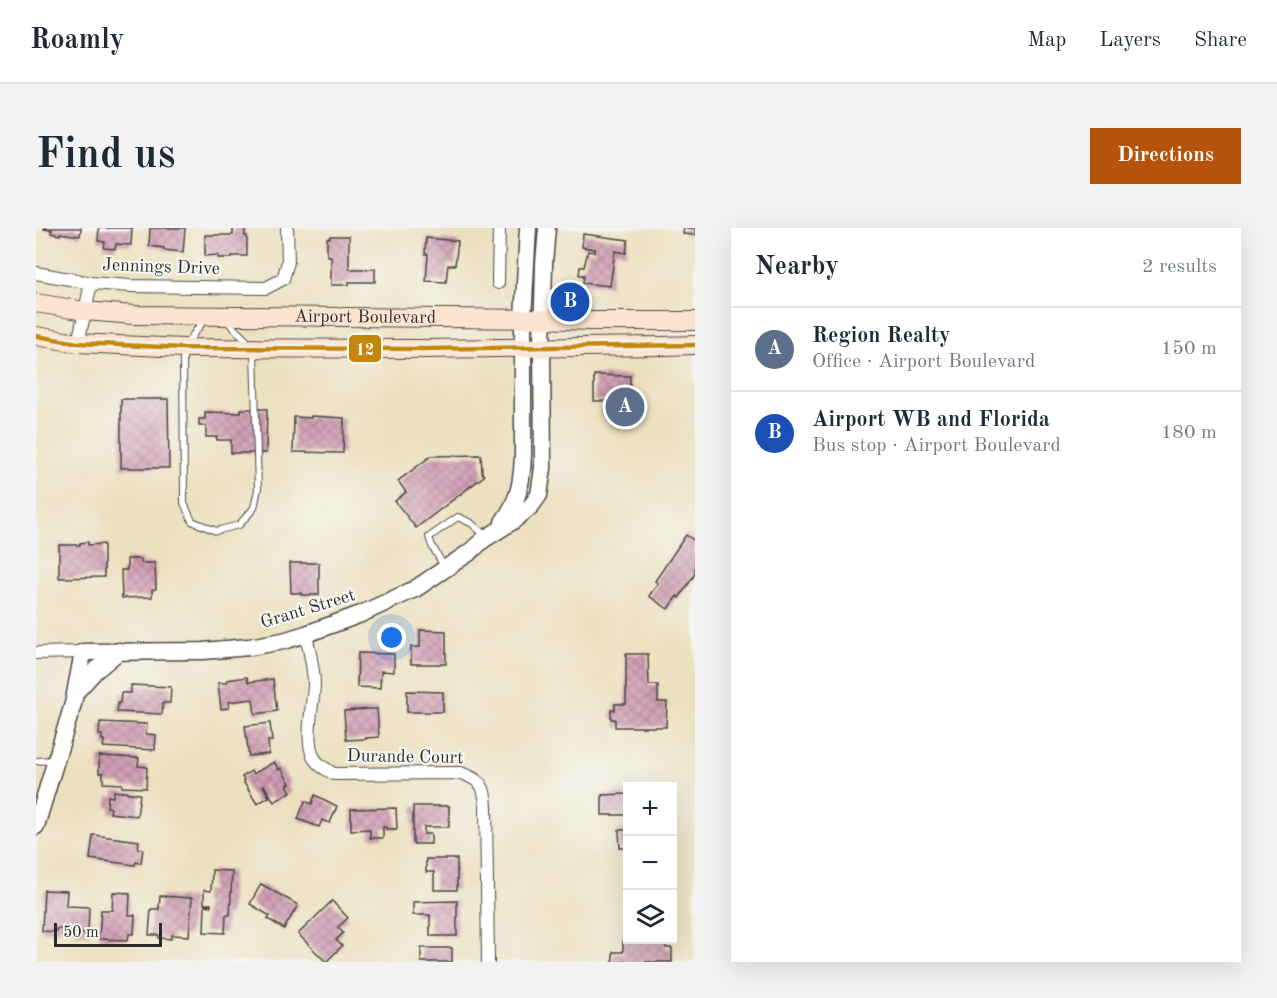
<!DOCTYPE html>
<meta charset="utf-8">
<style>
:root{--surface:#fff;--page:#f2f2f3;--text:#1f2937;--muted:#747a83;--line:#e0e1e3;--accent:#b45309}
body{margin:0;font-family:"Old Standard TT",serif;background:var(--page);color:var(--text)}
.controls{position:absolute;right:18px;bottom:18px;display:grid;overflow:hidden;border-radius:0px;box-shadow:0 6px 24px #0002}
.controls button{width:54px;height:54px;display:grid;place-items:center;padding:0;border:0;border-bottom:2px solid var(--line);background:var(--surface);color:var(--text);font:30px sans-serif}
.scale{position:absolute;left:18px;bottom:15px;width:108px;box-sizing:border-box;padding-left:6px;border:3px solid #2b2b2b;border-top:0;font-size:16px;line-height:21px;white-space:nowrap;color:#2b2b2b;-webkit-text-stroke:4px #f6f6f2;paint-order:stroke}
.you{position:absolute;left:356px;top:410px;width:21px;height:21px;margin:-15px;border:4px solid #fff;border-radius:50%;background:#1a73e8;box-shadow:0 0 0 9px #1a73e833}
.badge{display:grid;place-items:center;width:39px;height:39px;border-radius:50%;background:var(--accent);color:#fff;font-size:20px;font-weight:700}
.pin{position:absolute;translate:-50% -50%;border:3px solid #fff;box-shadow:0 2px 6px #0006}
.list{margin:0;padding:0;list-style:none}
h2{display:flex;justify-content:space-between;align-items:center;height:78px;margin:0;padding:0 24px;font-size:26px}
h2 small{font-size:20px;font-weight:400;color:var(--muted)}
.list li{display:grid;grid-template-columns:39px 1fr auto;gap:18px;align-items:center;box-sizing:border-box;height:84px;padding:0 24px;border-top:2px solid var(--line)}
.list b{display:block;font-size:22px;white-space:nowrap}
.list p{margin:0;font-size:20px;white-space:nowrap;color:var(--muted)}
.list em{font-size:20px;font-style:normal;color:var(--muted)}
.icon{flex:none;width:33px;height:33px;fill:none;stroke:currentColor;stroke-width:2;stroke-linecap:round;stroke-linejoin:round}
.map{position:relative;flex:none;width:659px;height:734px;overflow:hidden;border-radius:0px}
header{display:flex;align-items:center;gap:36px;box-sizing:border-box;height:84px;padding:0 30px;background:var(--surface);border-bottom:2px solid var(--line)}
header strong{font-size:28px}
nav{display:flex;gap:33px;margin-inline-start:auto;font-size:21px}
.intro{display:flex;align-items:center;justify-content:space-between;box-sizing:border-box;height:144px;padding:0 36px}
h1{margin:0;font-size:42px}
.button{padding:15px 27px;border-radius:0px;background:var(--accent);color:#fff;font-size:21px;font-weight:700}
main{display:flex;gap:36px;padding:0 36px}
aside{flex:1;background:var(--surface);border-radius:0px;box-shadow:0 6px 24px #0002}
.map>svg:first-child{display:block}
</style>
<header>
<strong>Roamly</strong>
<nav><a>Map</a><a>Layers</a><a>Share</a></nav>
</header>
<div class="intro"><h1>Find us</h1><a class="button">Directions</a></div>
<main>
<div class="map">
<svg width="659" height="734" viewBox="0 0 659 734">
<defs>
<pattern id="building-cross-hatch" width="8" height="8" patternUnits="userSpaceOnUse" patternTransform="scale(1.5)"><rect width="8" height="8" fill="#d09bb2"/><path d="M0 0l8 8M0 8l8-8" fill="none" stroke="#a97f91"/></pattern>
</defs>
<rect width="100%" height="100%" fill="#f6f6f2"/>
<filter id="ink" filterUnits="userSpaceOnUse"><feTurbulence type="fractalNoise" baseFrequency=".0167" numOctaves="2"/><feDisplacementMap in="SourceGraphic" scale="12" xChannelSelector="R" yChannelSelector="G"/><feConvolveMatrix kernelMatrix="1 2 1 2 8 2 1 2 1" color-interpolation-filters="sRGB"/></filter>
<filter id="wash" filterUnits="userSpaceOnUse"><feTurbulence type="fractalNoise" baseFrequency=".008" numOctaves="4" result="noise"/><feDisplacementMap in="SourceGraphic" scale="24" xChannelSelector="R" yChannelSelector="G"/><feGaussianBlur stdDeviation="1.35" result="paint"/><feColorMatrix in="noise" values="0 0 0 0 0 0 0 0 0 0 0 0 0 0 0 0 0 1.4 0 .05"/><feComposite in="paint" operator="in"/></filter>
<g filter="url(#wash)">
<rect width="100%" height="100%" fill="#ece0bf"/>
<g id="blocks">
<g fill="url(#building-cross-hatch)">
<polygon points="8,0 45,0 44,8 24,5 24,7 15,5 16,2 8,1"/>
<polygon points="63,0 96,0 95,17 80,16 79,21 68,20 69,14 62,13"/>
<polygon points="114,0 149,0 147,24 128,22 128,20 113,18"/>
<polygon points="197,0 209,0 209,8 211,8 211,28 196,28 196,30 182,30 182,27 169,28 169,7 197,7"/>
<polygon points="648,0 659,0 659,7 647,6"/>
<polygon points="547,6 592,12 590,25 579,23 574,58 547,55 548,47 543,47 544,39 548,39 552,23 559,24 559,21 546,19"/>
<polygon points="294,8 313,8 313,41 339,41 339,54 313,54 313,57 295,57 295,28 291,28 291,10 294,10"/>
<polygon points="390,10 422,13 419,37 412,37 410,54 390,53 392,26 389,26"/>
<polygon points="558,147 594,148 594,173 558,173"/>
<polygon points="85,171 132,171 133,240 85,240"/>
<polygon points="205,181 231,181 230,225 195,225 195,212 181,212 181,209 170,209 170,198 163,198 163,191 169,191 169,184 205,185"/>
<polygon points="275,188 308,190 307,225 257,224 258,189 275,190"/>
<polygon points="445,227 446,244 448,248 380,300 359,273 370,264 362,253 395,228"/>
<polygon points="650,307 659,313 659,346 643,370 641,368 632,381 613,368 622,355 619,353"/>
<polygon points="52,314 52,317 68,316 68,349 23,350 23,317 44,317 44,315"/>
<polygon points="91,331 105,331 105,335 119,335 120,361 116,362 116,369 86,370 85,342 91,342"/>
<polygon points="254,335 283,335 283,367 265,367 265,365 255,365"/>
<polygon points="384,402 410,403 410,436 375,436 375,419 384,419"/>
<polygon points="322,425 358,426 358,444 345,443 344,460 321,459"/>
<polygon points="590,426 612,426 613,457 622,457 622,474 631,474 630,499 579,499 579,491 575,491 575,482 579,482 579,476 590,476"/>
<polygon points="211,449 212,454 237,451 241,483 219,486 217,471 192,474 193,480 185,481 182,455 191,455 191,452"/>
<polygon points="95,457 135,459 134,475 127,475 126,486 81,484 82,475 84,475 85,465 95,465"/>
<polygon points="371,463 407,464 407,484 371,484"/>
<polygon points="333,481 341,481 343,509 330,510 330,511 310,512 308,483"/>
<polygon points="64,494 111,496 110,506 120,507 119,522 67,519 68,512 66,512 66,507 63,507"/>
<polygon points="234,495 236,513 232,513 233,526 213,528 209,498"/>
<polygon points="63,528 103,530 102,538 111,539 110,560 86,559 86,556 67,555 67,545 63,545"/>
<polygon points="238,534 243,542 245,540 254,556 251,557 255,564 238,574 228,557 227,558 233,569 221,576 207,553 208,552 206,549 215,543 217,546"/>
<polygon points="78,563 104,566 101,588 74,585 75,580 71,579 72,568 77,569"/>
<polygon points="592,566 592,587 566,587 566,567"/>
<polygon points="279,567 301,578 294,595 286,592 283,599 262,591 269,573 276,576"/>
<polygon points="377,578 413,578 413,599 388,599 388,606 395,606 395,616 377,616"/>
<polygon points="360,580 361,601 350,601 350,599 347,599 347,610 334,610 334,601 315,602 315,581"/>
<polygon points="583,602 592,602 592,620 584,620"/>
<polygon points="57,607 103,613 102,621 107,621 105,635 100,634 99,637 54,631"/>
<polygon points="390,631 421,631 421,662 398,662 398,644 390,644"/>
<polygon points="176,642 196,643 194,687 190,687 189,705 168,704 169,677 175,678 175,676 168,676 168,662 175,663"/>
<polygon points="225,656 262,677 248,701 232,691 234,688 214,676"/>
<polygon points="8,662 31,663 30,678 53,679 52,706 39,705 40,702 26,703 26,701 20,701 20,704 6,703"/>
<polygon points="77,664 94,665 93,687 99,687 98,706 93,706 92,712 63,711 65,682 76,682"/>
<polygon points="124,668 156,670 153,708 136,707 135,711 123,710 123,707 113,707 115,681 123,681"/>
<polygon points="296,673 312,690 302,699 307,705 300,712 306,718 290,734 262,706"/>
<polygon points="421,673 421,708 394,708 394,687 377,687 377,674"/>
<polygon points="587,711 630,712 630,720 636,720 636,734 577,734 577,724 587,724"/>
<rect x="385" y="720" width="31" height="14"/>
</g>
</g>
</g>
<g filter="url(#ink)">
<use href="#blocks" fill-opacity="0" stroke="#484641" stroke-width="1.5"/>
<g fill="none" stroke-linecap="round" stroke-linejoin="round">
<defs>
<g id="service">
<polyline points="169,91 147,120 148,275 156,293 180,303 203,297 218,280 222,261 218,124"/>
<polyline points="191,93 213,115"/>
<polyline points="409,340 396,318 393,309 422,289 435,295 450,308"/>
<polyline points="0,533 17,532"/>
</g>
<g id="minor">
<polyline points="0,45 55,55 94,58 230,60 247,51 252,34 251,0"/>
<polyline points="462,55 463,0"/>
<polyline points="42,115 55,55"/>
<path d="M 270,406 C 273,423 278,439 278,457 C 277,476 269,511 277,528 C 281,537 290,541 298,546 L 425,545 C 446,553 448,556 450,578 L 452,734"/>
<polyline points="0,425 47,424"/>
</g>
<g id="tertiary">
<path d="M 467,294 C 483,272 486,254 487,227 L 487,91 L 492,0"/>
<polyline points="40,464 59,443 83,423"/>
<polyline points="0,598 37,476 47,424 167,423 213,419 247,413 270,406 325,386 379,361 434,324 447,312 477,293 495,278 503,267 507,240 506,120 508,36 511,0"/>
</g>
<g id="secondary">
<path id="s1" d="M 0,75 L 49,83 L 98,87 L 507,91 L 554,93 L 659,93"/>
<polyline points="0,108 42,115 147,120 386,121 628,118 659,117"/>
</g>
</defs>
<use href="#service" stroke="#484641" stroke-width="8"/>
<use href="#minor" stroke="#484641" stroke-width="14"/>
<use href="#tertiary" stroke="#484641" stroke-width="19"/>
<use href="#secondary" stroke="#484641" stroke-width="20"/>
<use href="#service" stroke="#fff" stroke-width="6"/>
<use href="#minor" stroke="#fff" stroke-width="12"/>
<use href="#tertiary" stroke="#fff" stroke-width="16"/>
<use href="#secondary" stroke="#fde4d0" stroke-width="18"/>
<defs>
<polyline id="bus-1" points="0,108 42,115 147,120 386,121 659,117"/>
</defs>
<use href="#bus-1" stroke="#f6f6f2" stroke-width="9"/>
<use href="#bus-1" stroke="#c4870b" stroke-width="4.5"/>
</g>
</g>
<g text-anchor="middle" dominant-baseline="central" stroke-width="4.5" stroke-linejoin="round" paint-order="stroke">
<g font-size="18" fill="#2b2b2b" stroke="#f6f6f2">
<text transform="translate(125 39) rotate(2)">Jennings Drive</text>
<text stroke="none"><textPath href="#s1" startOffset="330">Airport Boulevard</textPath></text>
<text transform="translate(272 381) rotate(-17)">Grant Street</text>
<text transform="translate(369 529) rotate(1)">Durande Court</text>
</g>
</g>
<rect stroke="#f6f6f2" stroke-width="2" x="312" y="106" width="34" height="29" rx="6" fill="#c4870b"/>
<g font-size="16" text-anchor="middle" font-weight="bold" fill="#fff">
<text x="329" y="127">12</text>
</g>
</svg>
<div class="controls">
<button>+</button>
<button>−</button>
<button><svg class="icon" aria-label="layers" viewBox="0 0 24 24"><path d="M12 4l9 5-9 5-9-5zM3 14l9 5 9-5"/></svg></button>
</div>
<div class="scale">50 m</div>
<div class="you"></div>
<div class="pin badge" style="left:589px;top:179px;background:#5c6f8a">A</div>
<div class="pin badge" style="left:534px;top:74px;background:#1a4fb4">B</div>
</div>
<aside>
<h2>Nearby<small>2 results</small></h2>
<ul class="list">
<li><span class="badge" style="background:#5c6f8a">A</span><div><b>Region Realty</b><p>Office · Airport Boulevard</p></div><em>150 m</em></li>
<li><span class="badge" style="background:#1a4fb4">B</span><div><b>Airport WB and Florida</b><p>Bus stop · Airport Boulevard</p></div><em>180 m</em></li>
</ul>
</aside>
</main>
